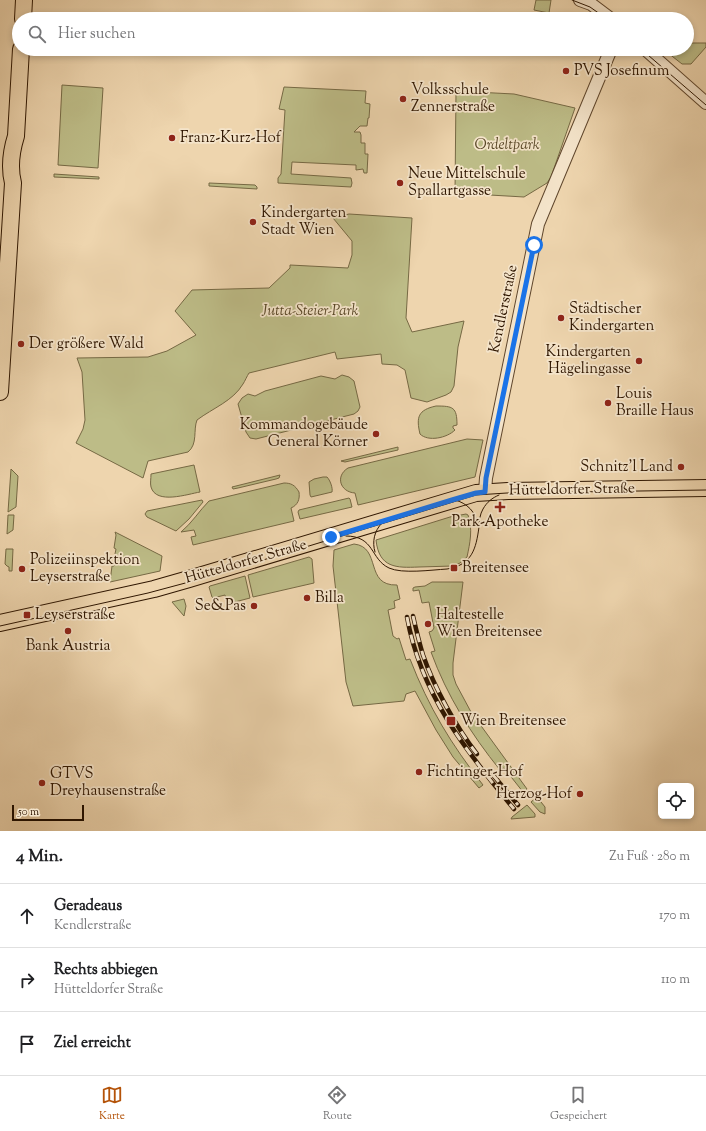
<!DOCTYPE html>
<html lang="de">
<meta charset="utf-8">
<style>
:root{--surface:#fff;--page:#f2f2f2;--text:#202124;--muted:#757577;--line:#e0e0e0;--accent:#b45309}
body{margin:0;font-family:"Sorts Mill Goudy",serif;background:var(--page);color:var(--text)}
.controls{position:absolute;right:12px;bottom:12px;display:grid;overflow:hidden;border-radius:6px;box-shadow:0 2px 6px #0003}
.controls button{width:36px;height:36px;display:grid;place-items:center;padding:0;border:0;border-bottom:1px solid var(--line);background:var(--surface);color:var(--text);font:20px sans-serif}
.scale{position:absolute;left:12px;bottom:10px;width:72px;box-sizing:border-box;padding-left:4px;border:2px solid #2f1600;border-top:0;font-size:11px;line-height:14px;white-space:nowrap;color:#2f1600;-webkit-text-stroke:3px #f4e4ca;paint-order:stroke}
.stop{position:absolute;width:12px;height:12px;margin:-9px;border:3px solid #1a73e8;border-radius:50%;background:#fff}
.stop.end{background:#1a73e8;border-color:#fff;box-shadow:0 1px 4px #0008}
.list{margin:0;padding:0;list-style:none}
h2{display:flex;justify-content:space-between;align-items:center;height:52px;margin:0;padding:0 16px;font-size:17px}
h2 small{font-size:13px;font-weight:400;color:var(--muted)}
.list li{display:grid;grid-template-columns:26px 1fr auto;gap:12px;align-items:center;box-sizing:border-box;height:64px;padding:0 16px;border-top:1px solid var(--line)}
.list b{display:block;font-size:15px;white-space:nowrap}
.list p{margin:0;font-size:13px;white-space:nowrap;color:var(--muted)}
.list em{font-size:13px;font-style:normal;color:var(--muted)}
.icon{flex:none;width:22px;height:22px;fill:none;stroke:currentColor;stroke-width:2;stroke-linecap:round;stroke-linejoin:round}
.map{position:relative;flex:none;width:706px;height:831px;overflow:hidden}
.search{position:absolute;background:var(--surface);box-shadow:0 2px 6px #0003;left:12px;right:12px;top:12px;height:44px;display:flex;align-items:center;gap:10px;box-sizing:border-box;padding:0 14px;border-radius:22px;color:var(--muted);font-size:15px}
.sheet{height:244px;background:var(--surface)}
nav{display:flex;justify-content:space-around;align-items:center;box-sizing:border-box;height:56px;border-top:1px solid var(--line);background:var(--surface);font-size:11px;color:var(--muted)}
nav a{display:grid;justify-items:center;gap:2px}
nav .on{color:var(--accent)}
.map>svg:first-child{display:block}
</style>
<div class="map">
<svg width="706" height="831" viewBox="0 0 706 831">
<rect width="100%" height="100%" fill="#eed5ae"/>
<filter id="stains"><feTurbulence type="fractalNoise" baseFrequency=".005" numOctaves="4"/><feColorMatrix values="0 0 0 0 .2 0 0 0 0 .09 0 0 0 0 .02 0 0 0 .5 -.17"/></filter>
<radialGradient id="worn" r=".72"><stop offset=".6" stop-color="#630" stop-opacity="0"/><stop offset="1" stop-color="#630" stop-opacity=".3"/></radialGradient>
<g fill="#bdbc87" stroke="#766944">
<polygon points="536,0 551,0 549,13 534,10"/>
<polygon points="690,43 706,43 706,47 691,64 682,64 663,49 687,49 687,44"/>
<polygon points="62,85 103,88 98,168 58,165"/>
<polygon points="284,87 366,91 365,103 370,104 369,118 368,118 367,126 360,126 354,132 360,132 361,135 361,143 365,143 365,154 368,154 367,173 364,173 363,169 356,170 356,165 292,162 291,174 351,178 352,183 351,187 278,183 278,178 281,174 285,110 279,109"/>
<polygon points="456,91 514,94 575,108 551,177 547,183 524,197 455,193"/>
<polygon points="54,174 99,177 99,179 54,177"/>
<polygon points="209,183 255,185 257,187 257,189 209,186"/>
<path d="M 349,214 L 412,218 L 406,318 L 412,332 L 464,321 L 458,347 L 454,386 L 451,392 L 446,395 L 427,402 L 411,398 L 405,370 L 397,365 L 382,364 L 381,354 L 337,359 L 335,352 L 249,373 C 247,376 245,381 243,384 C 233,401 213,408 197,420 C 193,430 198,444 188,452 L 148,461 L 143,478 L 76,443 L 83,429 L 85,420 L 82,372 L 77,358 L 148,357 L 167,351 L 196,335 L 175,311 L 192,290 L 269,288 L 290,268 L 290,265 L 348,268 L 352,255 L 352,241 L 333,218 Z"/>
<polygon points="342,375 349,377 354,381 360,407 358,411 354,414 256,439 250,438 246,432 238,404 242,398 248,394 255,396 265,391 321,376 335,379"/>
<path d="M 436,406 C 453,406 457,407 457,425 L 453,426 L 453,428 L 455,430 C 447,438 428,442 420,434 C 416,417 418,410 436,406 Z"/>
<path d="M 467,439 L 483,440 L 475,477 L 358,505 L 355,493 C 340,492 335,476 348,468 Z"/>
<polygon points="398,447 398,450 345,462 341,461"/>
<path d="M 194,465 L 200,492 C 188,494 156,505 151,487 C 150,483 151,479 151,474 Z"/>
<polygon points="11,469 18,476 16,507 8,512"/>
<polygon points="280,475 279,478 276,479 238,488 233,489 232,487"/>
<path d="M 323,477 L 327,477 C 330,480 333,488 332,492 L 311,497 L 310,495 L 309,482 L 314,479 Z"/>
<path d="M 284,483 C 291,483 295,485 299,492 C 300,499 298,505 291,508 L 294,521 L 193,545 L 191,537 L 196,536 L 194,530 L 181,532 C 192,523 199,511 209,501 Z"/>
<polygon points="349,498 350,499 352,507 300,519 298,512 299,510"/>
<polygon points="202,500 203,502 189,519 176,531 147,517 145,514 147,511"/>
<path d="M 466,514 L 468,515 C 473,529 470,543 467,557 L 460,563 L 453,566 C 442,566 430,567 419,567 C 396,568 379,568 376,540 L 450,517 Z"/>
<polygon points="8,515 14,515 13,530 7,534"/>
<polygon points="115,532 162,556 160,571 110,582 112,566 114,566 114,561 116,561 117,555 115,554 116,549 114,548 116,535"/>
<path d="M 354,544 C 382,547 364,586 397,585 L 400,599 L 394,601 L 395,608 L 388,610 L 393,636 L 397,639 L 399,638 L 406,660 L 410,659 C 429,708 451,744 483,785 L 479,788 L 453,757 L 436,730 L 415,691 L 406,694 L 404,701 L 353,706 L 346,682 L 339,619 L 333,566 L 334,550 Z"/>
<polygon points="6,549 13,549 12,571 9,571 9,567 7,566 5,564"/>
<polygon points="309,557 312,559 314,583 253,597 248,575"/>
<polygon points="245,576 250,598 227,604 225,595 213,598 212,597 209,587 210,586"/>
<path d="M 432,582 L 463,582 L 453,663 L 453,675 L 456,684 L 471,712 L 527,789 L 526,790 L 529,794 L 527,797 L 504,768 L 500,770 C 471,734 447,696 431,652 L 435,651 L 429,632 L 432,631 L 434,628 L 429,602 L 422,603 L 419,590 L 413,591 L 413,588 L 415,587 L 425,586 Z"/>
<polygon points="184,599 186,606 184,616 172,602"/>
<polygon points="537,797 545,807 545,814 540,812 531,802"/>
<polygon points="527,805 535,814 535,817 511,819 512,817"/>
</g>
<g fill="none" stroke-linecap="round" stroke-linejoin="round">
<defs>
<g id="minor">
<polyline points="580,0 591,4 611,19"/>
<polyline points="645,49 706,103"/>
<polyline points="485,492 486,478 538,224 611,49"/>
</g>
<g id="major">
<polyline points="23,19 24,0"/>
<path d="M 0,392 L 13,183 C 9,167 11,152 16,136 L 21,49"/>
<polyline points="0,623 154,589 189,579 476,493 508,491 706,488"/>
</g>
</defs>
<use href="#minor" stroke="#5f462c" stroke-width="14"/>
<use href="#major" stroke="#2f1600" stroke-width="18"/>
<use href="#minor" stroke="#f4e4ca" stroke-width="12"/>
<use href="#major" stroke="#eed5ae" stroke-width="16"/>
<g stroke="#2f1600" stroke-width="1">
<polyline points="572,0 590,7 607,19"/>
<polyline points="641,49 706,105"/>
<path d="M 455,500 C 467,503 476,512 478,525"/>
<path d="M 346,536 C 375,536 370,559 389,568 C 402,574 431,570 447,569 C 472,565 476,549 479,527 C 479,521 480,514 483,509 C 487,502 492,498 499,495"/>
<path d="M 375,552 C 372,542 374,531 382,523"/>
<polyline points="0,626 148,593 204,578 476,495 507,493 706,490"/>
</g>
<defs>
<g id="rail">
<path d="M 413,616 C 416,629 419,642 423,655 C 434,687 456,727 477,754"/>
<path d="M 407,617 C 421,694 465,750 514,809"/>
<polyline points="493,775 518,805"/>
</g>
</defs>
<use href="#rail" stroke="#2f1600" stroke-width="4.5"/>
<use href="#rail" stroke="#f4e4ca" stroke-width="3" stroke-dasharray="9" stroke-linecap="butt"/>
</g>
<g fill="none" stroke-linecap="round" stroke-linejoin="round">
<polyline stroke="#1a73e8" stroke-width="5" points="331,537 452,500 476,493 485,492 486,478 534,245"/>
</g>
<g fill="#8f2418" stroke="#f4e4ca" stroke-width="1.5">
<circle cx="566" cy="71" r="4"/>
<circle cx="403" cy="99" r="4"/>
<circle cx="172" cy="138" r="4"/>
<circle cx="400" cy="183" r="4"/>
<circle cx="253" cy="222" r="4"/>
<circle cx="561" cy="318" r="4"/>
<circle cx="21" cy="344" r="4"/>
<circle cx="639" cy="361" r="4"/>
<circle cx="608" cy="403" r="4"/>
<circle cx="376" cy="434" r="4"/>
<circle cx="681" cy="467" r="4"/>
<path d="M498 501h4v4h4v4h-4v4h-4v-4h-4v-4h4z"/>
<rect x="450" y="564" width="8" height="8" rx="2"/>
<circle cx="22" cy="569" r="4"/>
<circle cx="307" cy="598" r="4"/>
<circle cx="254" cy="606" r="4"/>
<rect x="23" y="611" width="8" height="8" rx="2"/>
<circle cx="428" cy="624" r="4"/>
<circle cx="68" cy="631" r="4"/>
<rect x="446" y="716" width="10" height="10" rx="2"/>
<circle cx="419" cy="772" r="4"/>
<circle cx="42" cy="783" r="4"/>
<circle cx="580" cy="794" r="4"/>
</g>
<g text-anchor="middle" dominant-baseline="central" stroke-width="3.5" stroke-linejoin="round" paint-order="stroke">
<g font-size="15" fill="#2f1600" stroke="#f4e4ca" text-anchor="start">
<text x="574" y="71">PVS Josefinum</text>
<text x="411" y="90">Volksschule<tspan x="411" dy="17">Zennerstraße</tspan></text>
<text x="180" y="138">Franz-Kurz-Hof</text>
<text x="408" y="174">Neue Mittelschule<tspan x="408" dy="17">Spallartgasse</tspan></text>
<text x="261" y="213">Kindergarten<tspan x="261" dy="17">Stadt Wien</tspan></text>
<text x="569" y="309">Städtischer<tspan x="569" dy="17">Kindergarten</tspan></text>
<text x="29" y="344">Der größere Wald</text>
<text x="631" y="352" text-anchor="end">Kindergarten<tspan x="631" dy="17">Hägelingasse</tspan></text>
<text x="616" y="394">Louis<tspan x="616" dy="17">Braille Haus</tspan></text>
<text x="368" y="425" text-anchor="end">Kommandogebäude<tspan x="368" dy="17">General Körner</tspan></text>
<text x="673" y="467" text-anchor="end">Schnitz'l Land</text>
<text x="500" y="522" text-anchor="middle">Park-Apotheke</text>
<text x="30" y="560">Polizeiinspektion<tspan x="30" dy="17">Leyserstraße</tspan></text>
<text x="462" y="568">Breitensee</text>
<text x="315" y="598">Billa</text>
<text x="246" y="606" text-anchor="end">Se&amp;Pas</text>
<text x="35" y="615">Leyserstraße</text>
<text x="436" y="615">Haltestelle<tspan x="436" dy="17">Wien Breitensee</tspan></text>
<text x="68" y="646" text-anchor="middle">Bank Austria</text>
<text x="460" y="721">Wien Breitensee</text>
<text x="427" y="772">Fichtinger-Hof</text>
<text x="50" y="774">GTVS<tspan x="50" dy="17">Dreyhausenstraße</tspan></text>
<text x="572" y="794" text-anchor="end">Herzog-Hof</text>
</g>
<g font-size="15" font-style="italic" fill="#5a4828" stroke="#f4e4ca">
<text x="507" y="145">Ordeltpark</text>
<text x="310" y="311">Jutta-Steier-Park</text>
</g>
<g font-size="15" fill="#2f1600" stroke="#f4e4ca">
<text transform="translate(504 309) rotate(-78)">Kendlerstraße</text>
<text transform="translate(572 490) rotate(-1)">Hütteldorfer Straße</text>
<text transform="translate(246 562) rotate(-16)">Hütteldorfer Straße</text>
</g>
</g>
<rect width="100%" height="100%" filter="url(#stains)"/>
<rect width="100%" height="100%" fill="url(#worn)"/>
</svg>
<div class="controls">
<button><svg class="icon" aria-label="locate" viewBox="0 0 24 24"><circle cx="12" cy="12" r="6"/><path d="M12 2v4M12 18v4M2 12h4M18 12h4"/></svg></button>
</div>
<div class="scale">50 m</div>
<div class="stop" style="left:534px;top:245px"></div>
<div class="stop end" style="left:331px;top:537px"></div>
<div class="search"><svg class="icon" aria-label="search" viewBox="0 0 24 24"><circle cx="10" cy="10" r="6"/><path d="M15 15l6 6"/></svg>Hier suchen</div>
</div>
<section class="sheet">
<h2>4 Min.<small>Zu Fuß · 280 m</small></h2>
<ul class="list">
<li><svg class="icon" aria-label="ahead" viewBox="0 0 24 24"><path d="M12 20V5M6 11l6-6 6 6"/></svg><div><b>Geradeaus</b><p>Kendlerstraße</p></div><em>170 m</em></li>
<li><svg class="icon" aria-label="right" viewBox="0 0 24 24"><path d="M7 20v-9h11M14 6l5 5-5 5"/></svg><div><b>Rechts abbiegen</b><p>Hütteldorfer Straße</p></div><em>110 m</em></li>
<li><svg class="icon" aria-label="arrive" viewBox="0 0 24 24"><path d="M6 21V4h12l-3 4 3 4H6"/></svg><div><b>Ziel erreicht</b></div></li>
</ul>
</section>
<nav>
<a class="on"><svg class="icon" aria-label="map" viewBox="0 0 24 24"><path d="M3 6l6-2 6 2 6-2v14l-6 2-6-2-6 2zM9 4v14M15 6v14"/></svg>Karte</a>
<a><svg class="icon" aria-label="directions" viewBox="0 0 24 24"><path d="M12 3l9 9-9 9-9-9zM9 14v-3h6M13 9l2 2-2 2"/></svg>Route</a>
<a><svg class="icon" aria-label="saved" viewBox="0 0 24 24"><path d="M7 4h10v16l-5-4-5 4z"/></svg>Gespeichert</a>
</nav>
